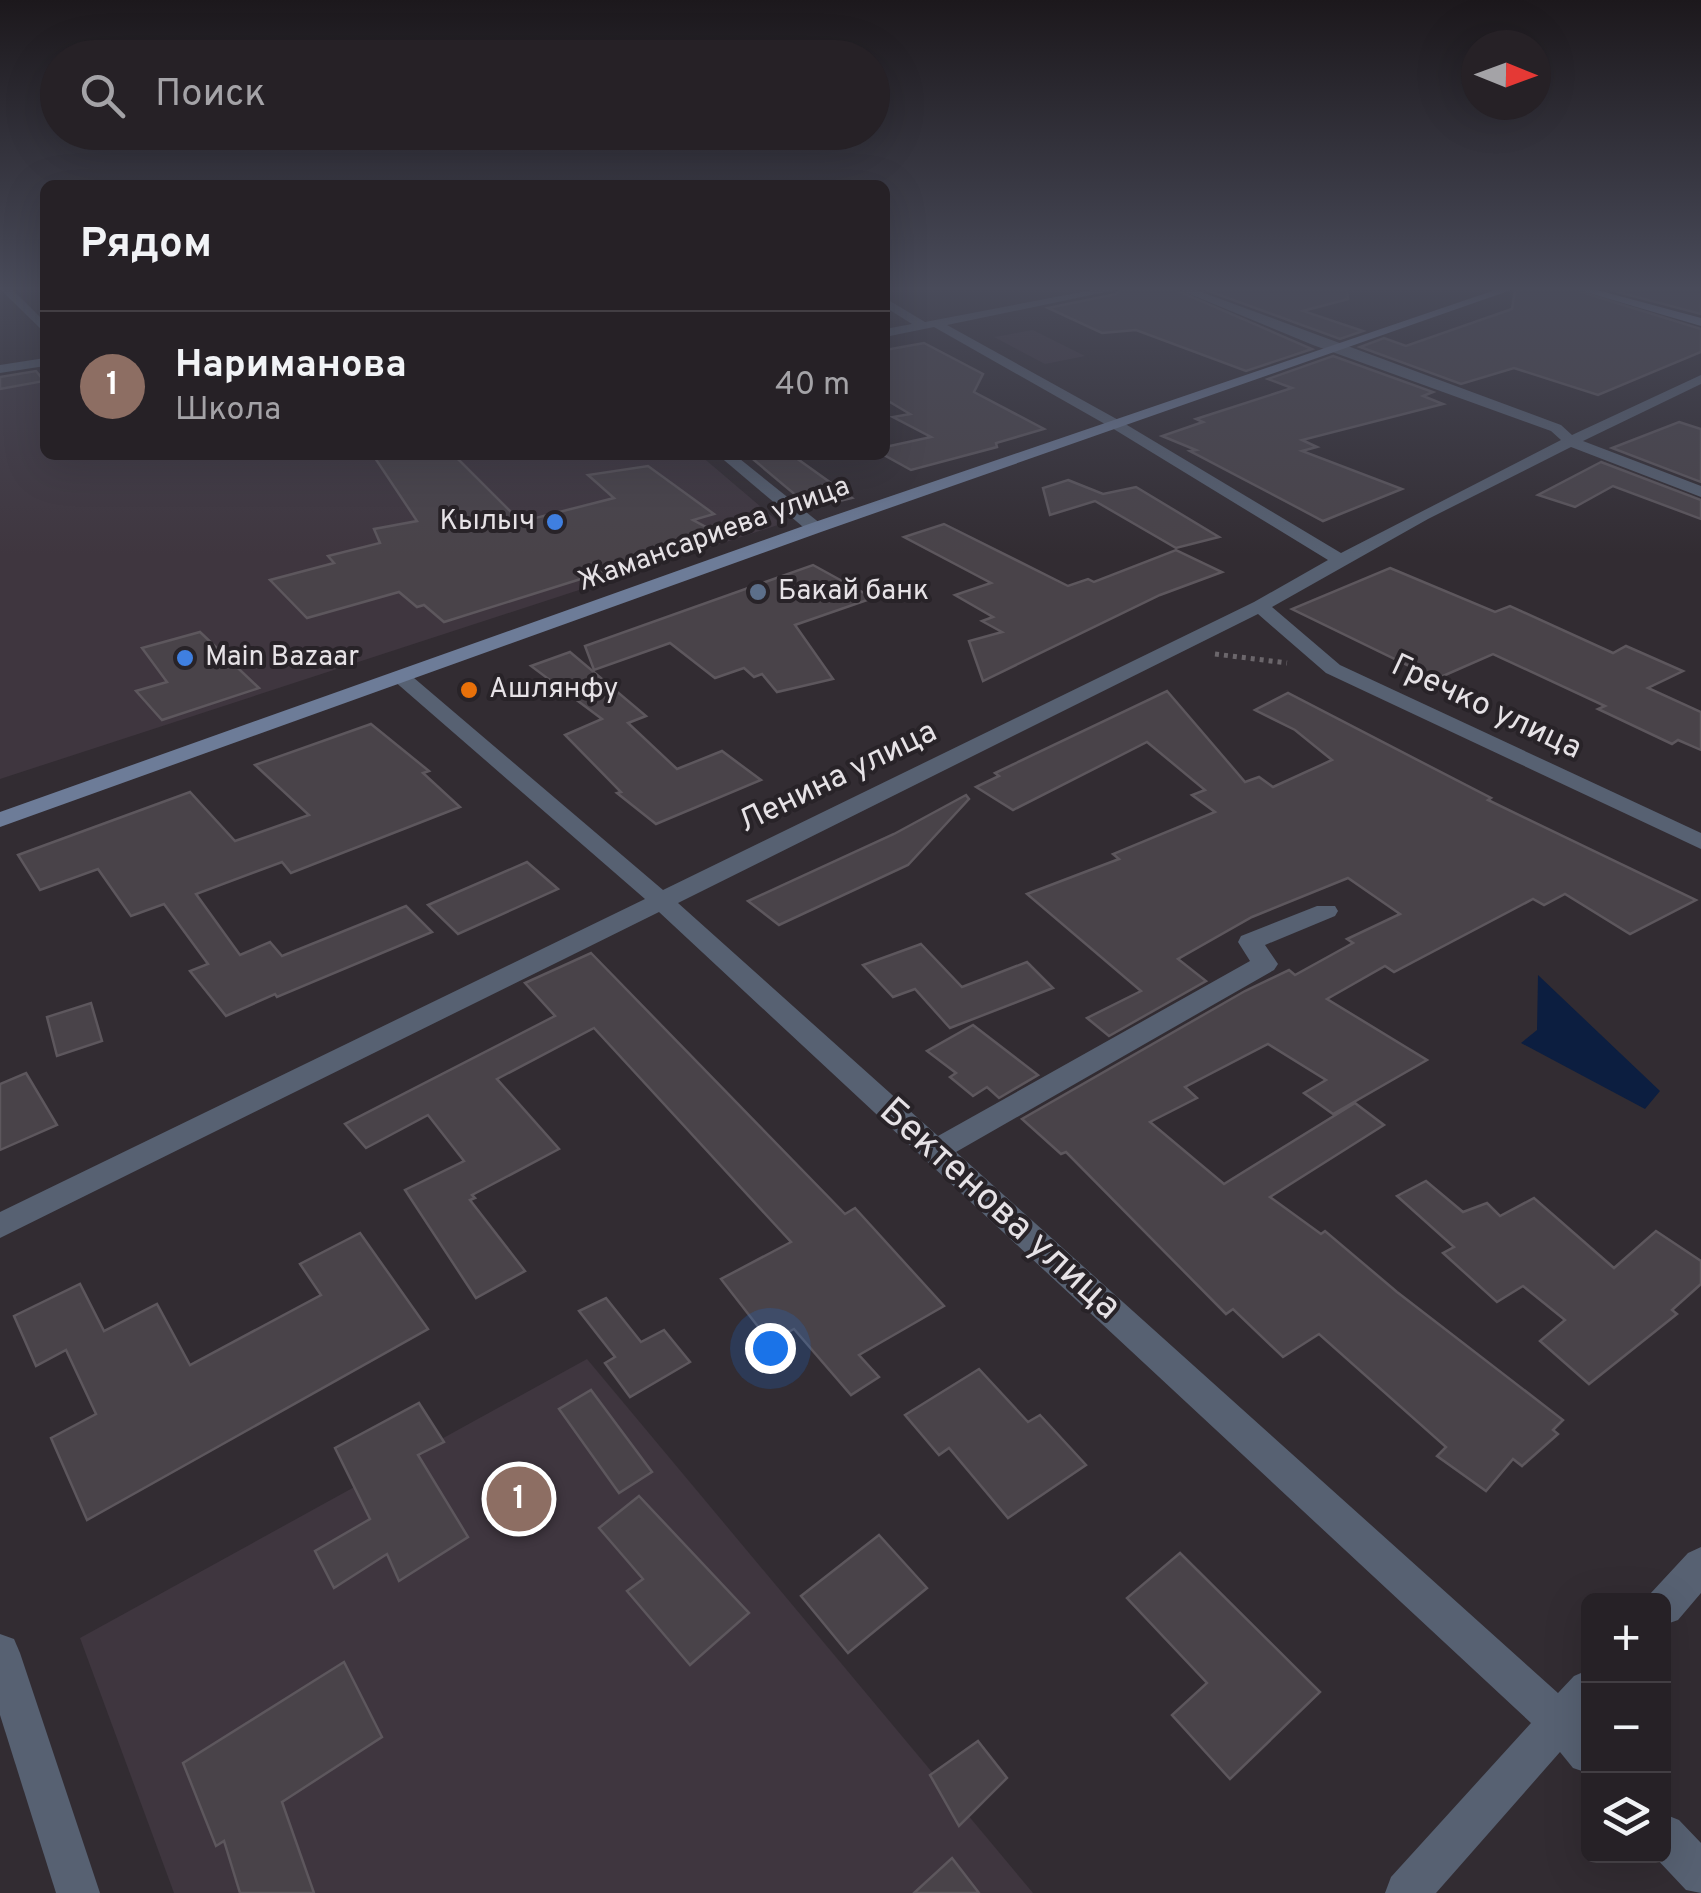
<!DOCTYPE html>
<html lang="ru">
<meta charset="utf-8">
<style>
:root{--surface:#262126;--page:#322e32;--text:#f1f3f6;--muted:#a4a3a7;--line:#423e43;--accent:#70c2f4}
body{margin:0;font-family:Overpass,sans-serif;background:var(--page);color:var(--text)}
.controls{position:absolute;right:30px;bottom:30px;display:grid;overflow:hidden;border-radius:15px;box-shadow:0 10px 40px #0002}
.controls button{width:90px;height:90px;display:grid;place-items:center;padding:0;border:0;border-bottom:2px solid var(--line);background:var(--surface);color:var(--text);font:50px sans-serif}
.compass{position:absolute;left:1461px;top:30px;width:90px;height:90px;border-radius:50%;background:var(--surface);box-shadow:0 10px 40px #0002;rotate:91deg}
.you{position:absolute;left:770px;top:1348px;width:35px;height:35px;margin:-25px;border:8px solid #fff;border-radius:50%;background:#1a73e8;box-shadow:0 0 0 15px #1a73e833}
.badge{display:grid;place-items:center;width:65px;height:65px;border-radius:50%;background:var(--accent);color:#fff;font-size:32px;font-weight:700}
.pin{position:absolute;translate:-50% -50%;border:5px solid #fff;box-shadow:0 2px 10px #0006}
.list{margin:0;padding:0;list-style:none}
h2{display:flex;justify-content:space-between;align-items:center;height:130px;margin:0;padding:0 40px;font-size:42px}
h2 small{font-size:32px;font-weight:400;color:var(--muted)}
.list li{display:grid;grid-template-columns:65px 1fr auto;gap:30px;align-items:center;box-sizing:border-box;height:150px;padding:0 40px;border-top:2px solid var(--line)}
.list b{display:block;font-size:38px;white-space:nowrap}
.list p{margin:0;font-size:32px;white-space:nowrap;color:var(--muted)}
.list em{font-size:32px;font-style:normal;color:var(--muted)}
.icon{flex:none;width:55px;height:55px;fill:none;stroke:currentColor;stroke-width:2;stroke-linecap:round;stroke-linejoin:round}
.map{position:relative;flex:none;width:1701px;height:1893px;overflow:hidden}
.search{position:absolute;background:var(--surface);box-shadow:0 10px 40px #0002;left:40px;top:40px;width:850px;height:110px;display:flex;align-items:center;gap:25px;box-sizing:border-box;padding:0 35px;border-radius:55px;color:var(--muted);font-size:38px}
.panel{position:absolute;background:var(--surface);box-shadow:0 10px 40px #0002;left:40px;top:180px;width:850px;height:280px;border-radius:15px}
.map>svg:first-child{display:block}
</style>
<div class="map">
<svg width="1701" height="1893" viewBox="0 0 1701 1893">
<rect width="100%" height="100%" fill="#322c32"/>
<g fill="#3f363f">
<polygon points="1033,330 1085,356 1045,364 994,337"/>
<polygon points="45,372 45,455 700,455 781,524 0,779 0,380"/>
<polygon points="587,1359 1033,1893 174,1893 80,1638"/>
</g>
<polygon fill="#0c1e40" points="1538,975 1660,1091 1645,1109 1521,1043 1537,1030"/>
<g fill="#494349" stroke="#5d575d" stroke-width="2.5">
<polygon points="1119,290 1176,290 1312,349 1246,371 1136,330 1102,333 1048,308 1116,294"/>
<polygon points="1206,290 1347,290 1348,299 1303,311 1363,331 1340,339"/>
<polygon points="1515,290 1575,290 1701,329 1701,352 1598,395 1514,368 1461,384 1360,347 1384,338 1406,346 1512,309"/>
<polygon points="1610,290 1701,290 1701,314"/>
<polygon points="924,343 983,374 974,392 1044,429 996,443 997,447 911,470 884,455 885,447 931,437 893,417 910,414 885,399 885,350"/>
<polygon points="1333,356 1433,392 1423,396 1443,404 1302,440 1317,447 1302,451 1402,489 1323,521 1190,451 1196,450 1162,436 1203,422 1196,419 1292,388 1268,379"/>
<polygon points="36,371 44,381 0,389 0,377"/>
<polygon points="1679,422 1701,429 1701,482 1612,448"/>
<polygon points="373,455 454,455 514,515 520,514 528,520 614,498 588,475 648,466 714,514 693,520 721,535 444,622 424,605 417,607 399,592 307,618 270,580 334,563 328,556 380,543 374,529 417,521"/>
<polygon points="748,455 792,455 852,498 811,508"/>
<polygon points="1601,462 1701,500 1701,519 1613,486 1575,507 1538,495"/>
<polygon points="1068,480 1103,494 1136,487 1219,537 1176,548 1095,501 1050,515 1043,488"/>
<polygon points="944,524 1068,586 1088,579 1094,582 1176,550 1222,572 1160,595 983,681 969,641 1002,632 982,621 993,617 955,595 991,583 904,537"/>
<polygon points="813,565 873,598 795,625 833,679 777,692 762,674 754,677 744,668 715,678 670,643 594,670 585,646"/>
<polygon points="1390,568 1495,612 1510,606 1613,653 1626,646 1683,671 1648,688 1701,712 1701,750 1678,740 1672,744 1598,709 1605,706 1493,654 1436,679 1292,609"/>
<polygon points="200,632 259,688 162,720 136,691 167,682 142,648"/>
<polygon points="570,652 646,716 628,723 677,769 722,751 761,780 656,824 617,793 621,792 565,735 602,719 531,666"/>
<polygon points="1167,691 1245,782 1259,777 1273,787 1332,760 1295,730 1255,710 1288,693 1491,798 1488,800 1696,900 1630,934 1565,894 1544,905 1533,899 1394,972 1385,966 1327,999 1427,1060 1333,1114 1304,1093 1326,1080 1268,1044 1185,1087 1197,1098 1150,1122 1224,1184 1355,1103 1384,1125 1270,1197 1321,1234 1325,1231 1397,1292 1563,1420 1553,1430 1558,1434 1522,1466 1513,1459 1486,1491 1437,1456 1446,1447 1319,1334 1283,1357 1233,1309 1226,1314 1066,1152 1061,1154 1022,1119 1245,991 1289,970 1295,975 1353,943 1347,939 1400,914 1348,878 1252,917 1178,959 1206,981 1109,1036 1087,1018 1141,991 1027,894 1119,859 1113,854 1215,812 1192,795 1205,790 1147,742 1013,810 976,787 999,776 995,773"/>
<polygon points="371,724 429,771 423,773 460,807 291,873 282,862 196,894 240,955 270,942 282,956 406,906 432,932 277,997 275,994 226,1016 190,971 208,964 164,904 131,916 98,869 40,890 18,855 190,792 235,841 309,815 255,765"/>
<polygon points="966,795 969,799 908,865 779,925 748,901 894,834"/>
<polygon points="527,862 558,889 458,934 428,905"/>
<polygon points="921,944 962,987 1027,962 1053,988 950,1028 915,989 893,997 863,965"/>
<polygon points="591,953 845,1214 855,1208 944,1306 859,1355 879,1377 851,1395 794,1329 770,1342 721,1279 791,1242 594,1028 497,1079 559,1149 472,1195 475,1198 470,1200 525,1271 476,1298 405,1190 464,1161 428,1115 366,1148 345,1124 555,1016 525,983"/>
<polygon points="91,1003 102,1041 57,1056 47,1017"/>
<polygon points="973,1025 1038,1075 999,1098 987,1087 973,1096 950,1077 956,1073 927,1051"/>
<polygon points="26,1073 57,1125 0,1150 0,1084"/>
<polygon points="1426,1181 1463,1212 1487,1203 1500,1216 1534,1198 1614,1268 1656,1231 1701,1261 1701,1284 1672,1310 1677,1314 1589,1384 1540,1341 1565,1320 1523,1286 1497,1302 1443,1253 1454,1247 1397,1196"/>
<polygon points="360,1233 428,1329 87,1520 51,1438 96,1414 66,1350 36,1366 14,1316 80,1284 104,1331 157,1304 190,1365 321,1295 300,1264"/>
<polygon points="606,1298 641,1342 664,1330 690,1362 630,1397 605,1363 615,1357 579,1311"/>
<polygon points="979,1369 1028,1422 1040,1415 1086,1465 1008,1518 949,1448 939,1455 905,1415"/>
<polygon points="591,1390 652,1472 619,1493 559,1409"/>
<polygon points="419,1403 444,1442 418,1455 468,1537 399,1581 387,1554 334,1588 315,1551 370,1519 335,1448"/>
<polygon points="639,1496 749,1613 690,1665 627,1591 643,1579 599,1528"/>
<polygon points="879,1535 927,1588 848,1653 801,1596"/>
<polygon points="1180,1553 1320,1692 1230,1779 1172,1715 1207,1683 1127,1598"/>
<polygon points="344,1662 382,1737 282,1802 314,1893 240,1893 224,1841 216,1846 183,1763"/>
<polygon points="978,1741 1007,1778 959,1826 930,1775"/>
<polygon points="952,1858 979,1893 914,1893"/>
</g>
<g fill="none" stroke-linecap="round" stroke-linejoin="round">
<polyline stroke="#6b666b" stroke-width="5" stroke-dasharray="4 5" stroke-linecap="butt" points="1215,654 1287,663"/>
<g fill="#576172" fill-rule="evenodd">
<polygon points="1,290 13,290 45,322 45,333"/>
<polygon points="1092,290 1115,290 947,325 1122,422 1341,553 1561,440 1551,431 1313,345 1180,290 1196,290 1561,425 1572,435 1701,375 1701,384 1583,441 1701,486 1701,497 1571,447 1428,519 1272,607 1340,665 1701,833 1701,849 1326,673 1258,614 678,903 938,1136 1250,961 1238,942 1241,936 1317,906 1335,906 1338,911 1335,916 1265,945 1278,964 1274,970 956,1152 1558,1693 1574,1676 1588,1670 1588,1773 1573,1768 1560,1752 1436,1893 1385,1893 1391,1877 1531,1723 659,912 0,1238 0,1212 645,899 393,680 393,672 407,672 663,890 1254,602 1328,560 1112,428 934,327 885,337 885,329 912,324 885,307 885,298 925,322"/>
<polygon points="45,358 45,366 0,373 0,365"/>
<polygon points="718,455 735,455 821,524 821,532 809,532"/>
<polygon points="1701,1547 1701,1593 1678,1620 1664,1625 1664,1600 1648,1600 1650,1594 1688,1553"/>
<polygon points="1664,1814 1679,1820 1701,1843 1701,1893 1686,1890 1654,1856 1664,1856"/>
</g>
<polygon fill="#576172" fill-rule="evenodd" points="0,1634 14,1639 20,1653 100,1893 56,1893 0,1715"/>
<g fill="#6d7c98" fill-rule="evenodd">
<polygon points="1495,290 1511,290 821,532 0,827 0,812 809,524"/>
<polygon points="1579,290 1597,290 1701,318 1701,326"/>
</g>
</g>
<linearGradient id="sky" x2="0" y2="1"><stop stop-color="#1c181c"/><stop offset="0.52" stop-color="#494b5a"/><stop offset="1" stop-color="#494b5a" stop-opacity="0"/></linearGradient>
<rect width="1701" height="555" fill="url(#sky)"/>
<g fill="#3f7fe0" stroke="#282328" stroke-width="4">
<circle cx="555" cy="522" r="10"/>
<circle cx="185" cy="658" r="10"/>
</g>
<circle fill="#5c6f8a" stroke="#282328" stroke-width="4" cx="758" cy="592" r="10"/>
<circle fill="#e8710a" stroke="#282328" stroke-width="4" cx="469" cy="690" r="10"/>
<g text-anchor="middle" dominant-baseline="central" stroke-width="8" stroke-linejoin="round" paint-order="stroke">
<g font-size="28" fill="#e6e2e6" stroke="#282328" text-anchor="start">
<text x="535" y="522" text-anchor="end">Кылыч</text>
<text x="778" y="592">Бакай банк</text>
<text x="205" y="658">Main Bazaar</text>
<text x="489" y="690">Ашлянфу</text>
</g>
<g font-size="28" fill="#e6e2e6" stroke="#282328">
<text transform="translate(714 535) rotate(-20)">Жамансариева улица</text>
</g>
<g font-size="32" fill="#e6e2e6" stroke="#282328">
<text transform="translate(1486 708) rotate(25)">Гречко улица</text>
<text transform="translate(838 778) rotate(-26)">Ленина улица</text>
</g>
<g font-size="38" fill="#e6e2e6" stroke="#282328">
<text transform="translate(999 1210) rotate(42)">Бектенова улица</text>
</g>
</g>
</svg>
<div class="controls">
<button>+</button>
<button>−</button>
<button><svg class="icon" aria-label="layers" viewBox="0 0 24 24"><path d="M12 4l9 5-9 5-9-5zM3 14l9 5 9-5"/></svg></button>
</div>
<svg class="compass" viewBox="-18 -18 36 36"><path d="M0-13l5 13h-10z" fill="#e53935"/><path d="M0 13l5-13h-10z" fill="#a4a3a7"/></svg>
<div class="you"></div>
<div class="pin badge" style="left:519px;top:1499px;background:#8d6e63">1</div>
<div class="search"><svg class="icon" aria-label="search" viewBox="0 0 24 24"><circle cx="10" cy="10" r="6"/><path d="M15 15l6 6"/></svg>Поиск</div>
<section class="panel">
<h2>Рядом<small></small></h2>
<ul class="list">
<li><span class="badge" style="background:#8d6e63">1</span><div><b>Нариманова</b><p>Школа</p></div><em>40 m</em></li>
</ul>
</section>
</div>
